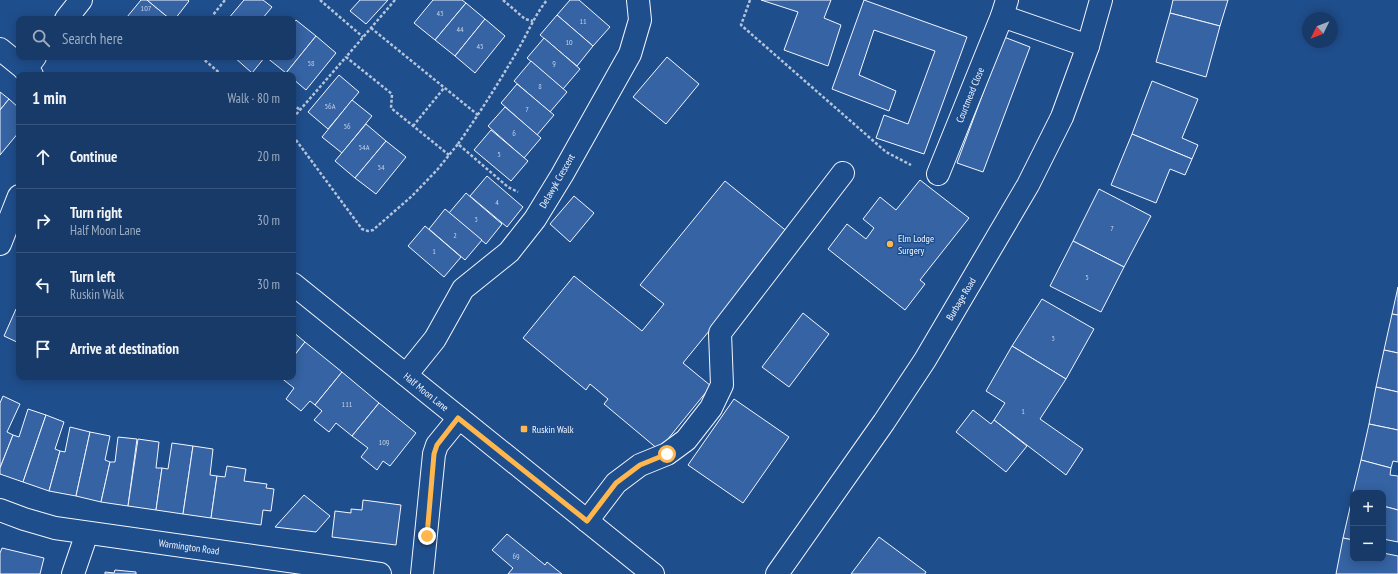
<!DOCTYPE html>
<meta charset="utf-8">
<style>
:root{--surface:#173a69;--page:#244571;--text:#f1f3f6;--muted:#9eadc0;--line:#36547d}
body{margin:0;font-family:"PT Sans Narrow",sans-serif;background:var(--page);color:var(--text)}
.controls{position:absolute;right:12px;bottom:12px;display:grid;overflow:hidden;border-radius:8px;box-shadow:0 2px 10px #0003}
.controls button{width:36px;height:36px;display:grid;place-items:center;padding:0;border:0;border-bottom:1px solid var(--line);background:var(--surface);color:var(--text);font:20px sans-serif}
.compass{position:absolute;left:1302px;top:12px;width:36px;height:36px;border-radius:50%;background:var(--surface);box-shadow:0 2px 10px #0003;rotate:227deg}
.stop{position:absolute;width:12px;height:12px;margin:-9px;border:3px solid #ffb74d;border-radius:50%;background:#fff}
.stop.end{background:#ffb74d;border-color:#fff;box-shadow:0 1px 4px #0008}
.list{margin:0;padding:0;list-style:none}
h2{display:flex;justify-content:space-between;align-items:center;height:52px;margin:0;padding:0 16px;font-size:17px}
h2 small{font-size:13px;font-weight:400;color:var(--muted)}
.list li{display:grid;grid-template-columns:26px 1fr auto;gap:12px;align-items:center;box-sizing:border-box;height:64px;padding:0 16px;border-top:1px solid var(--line)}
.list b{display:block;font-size:15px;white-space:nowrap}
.list p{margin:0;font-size:13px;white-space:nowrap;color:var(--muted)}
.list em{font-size:13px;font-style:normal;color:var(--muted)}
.icon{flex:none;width:22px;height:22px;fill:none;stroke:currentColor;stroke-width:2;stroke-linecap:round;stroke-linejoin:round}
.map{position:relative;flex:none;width:1398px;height:574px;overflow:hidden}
.search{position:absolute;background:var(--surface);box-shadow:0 2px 10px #0003;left:16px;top:16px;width:280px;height:44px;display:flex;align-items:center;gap:10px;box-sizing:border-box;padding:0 14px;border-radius:8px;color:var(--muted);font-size:15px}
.panel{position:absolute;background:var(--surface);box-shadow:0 2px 10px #0003;left:16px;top:72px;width:280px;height:308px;border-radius:8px}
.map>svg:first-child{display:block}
</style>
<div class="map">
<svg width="1398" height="574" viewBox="0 0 1398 574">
<rect width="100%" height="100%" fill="#1f4e8c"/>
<g fill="#3563a3" stroke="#f2f6ff">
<polygon points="141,0 147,0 170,19 130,19 127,17"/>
<polygon points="147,0 188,0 189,1 175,19 170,19"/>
<polygon points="244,0 263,0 272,7 262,19 228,19"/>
<polygon points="360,0 388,0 366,24 350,11"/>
<polygon points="433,0 462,0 466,3 435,40 414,23"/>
<polygon points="570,0 579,0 610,27 593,46 557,15"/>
<polygon points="761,0 831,0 824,18 841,25 828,66 784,50 798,12"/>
<polygon points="864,0 967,37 924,154 876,138 884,115 908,124 935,51 874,30 859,75 896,91 889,111 832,89"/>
<polygon points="1173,0 1228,0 1220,26 1170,13"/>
<polygon points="466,3 485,19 455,56 435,40"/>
<polygon points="1170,13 1220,26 1206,77 1156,62"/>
<polygon points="557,15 593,46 577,66 540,35"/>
<polygon points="485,19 505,36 475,73 455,56"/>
<polygon points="296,20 316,36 286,73 266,57 293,57 293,24"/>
<polygon points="316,36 336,53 306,90 293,79 293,75 288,75 286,73"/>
<polygon points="1004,37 1030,47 983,172 957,163"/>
<polygon points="544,38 580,69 563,89 527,58"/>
<polygon points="234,57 265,57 252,73"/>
<polygon points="667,57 699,84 666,124 633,97"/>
<polygon points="531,61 567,92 550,112 514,81"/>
<polygon points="339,75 359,92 328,129 308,112"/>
<polygon points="1152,81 1198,99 1182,138 1198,145 1192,159 1132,134"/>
<polygon points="517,84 554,115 537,135 501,103"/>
<polygon points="0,92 9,99 0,110"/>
<polygon points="9,99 19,108 19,132 0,155 0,110"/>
<polygon points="352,100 372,116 342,153 322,137"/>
<polygon points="505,107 541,138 524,158 488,126"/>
<polygon points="366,124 386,141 355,178 335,161"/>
<polygon points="491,130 528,161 511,181 474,150"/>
<polygon points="1132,134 1192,159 1185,175 1170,169 1156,203 1111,185"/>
<polygon points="386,141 406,157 376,194 355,178"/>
<polygon points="487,176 523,207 507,227 470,196"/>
<polygon points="920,180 969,218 920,280 925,284 905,310 828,249 847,224 866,239 874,228 863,219 880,197 896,210"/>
<polygon points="725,181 789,233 683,363 711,386 659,450 604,404 608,399 590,384 586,390 523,338 574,276 642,331 664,304 640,285"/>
<polygon points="1099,189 1151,216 1124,267 1073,241"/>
<polygon points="466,193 502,224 486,244 449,213"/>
<polygon points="574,196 594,213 570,242 550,224"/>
<polygon points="445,209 482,240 465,260 429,229"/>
<polygon points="425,226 461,257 444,277 408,246"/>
<polygon points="1073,241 1124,267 1101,312 1050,286"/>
<polygon points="1398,287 1398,315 1392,314"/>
<polygon points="1042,299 1094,329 1066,379 1012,346"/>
<polygon points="16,309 19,311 19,343 4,336"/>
<polygon points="803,313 829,334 789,387 762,367"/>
<polygon points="1392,314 1398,315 1398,353 1384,350"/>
<polygon points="293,332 305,342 293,357"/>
<polygon points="305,342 342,372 315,405 310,401 301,411 286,399 294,388 280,377 293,377 293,357"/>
<polygon points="1012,346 1066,379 1040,419 1083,449 1066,475 994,420 1005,403 986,391"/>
<polygon points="1384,350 1398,353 1398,392 1376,387"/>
<polygon points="342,372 379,403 352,436 336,423 329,432 314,420 322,411 315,405"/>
<polygon points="1376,387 1398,392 1398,430 1369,424"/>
<polygon points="3,396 20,404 7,432 13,435 0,468 0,403"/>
<polygon points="734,399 789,437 743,503 688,465"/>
<polygon points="379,403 416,433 390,466 383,461 377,470 361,457 368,448 352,436"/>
<polygon points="28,409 46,415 23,482 0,474 0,468 13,435 19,437"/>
<polygon points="973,410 991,424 994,420 1027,446 1006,472 956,432"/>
<polygon points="46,415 64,422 55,449 60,451 49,491 23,482"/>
<polygon points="1369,424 1398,430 1398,462 1393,461 1391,468 1361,460"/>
<polygon points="70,427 90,432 76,496 49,491 60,451 65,452"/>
<polygon points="90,432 110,436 105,460 110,462 101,502 76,496"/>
<polygon points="118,437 137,439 128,506 101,502 110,462 115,462"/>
<polygon points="138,439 159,442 156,468 162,468 156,510 128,506"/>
<polygon points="172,443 193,446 183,514 156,510 162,468 168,469"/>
<polygon points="193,446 213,449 210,475 217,476 211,518 183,514"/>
<polygon points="1361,460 1391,468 1390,475 1398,476 1398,510 1383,506 1383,493 1353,493"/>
<polygon points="227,466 246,469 244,481 267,484 266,488 274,489 271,511 263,510 261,525 211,518 217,476 225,477"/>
<polygon points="304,495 330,516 316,532 275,527"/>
<polygon points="1352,499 1353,500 1353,540 1343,538"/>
<polygon points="363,500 401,505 396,545 332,537 335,511 351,513 351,509 362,510"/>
<polygon points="1383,506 1398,510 1398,542 1383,539"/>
<polygon points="507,534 545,565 547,562 562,574 508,574 513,568 492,550"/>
<polygon points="879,537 926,572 925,574 851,574"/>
<polygon points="1343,538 1353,540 1353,559 1383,559 1383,553 1398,556 1398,574 1336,574"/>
<polygon points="2,548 44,558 40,574 0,574 0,553"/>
<polygon points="115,570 136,572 136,574 105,574 105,572 114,573"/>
</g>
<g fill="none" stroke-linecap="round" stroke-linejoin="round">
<defs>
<g id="minor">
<polyline points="1002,16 1088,46"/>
<polyline points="66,19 81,0"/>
<polyline points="25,70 35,57"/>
<polyline points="938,174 1002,16 1007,0"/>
<polyline points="0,244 19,196"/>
<polyline points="406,375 435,339 463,289 509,252 535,219 562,175 630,54 640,20 638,0"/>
<polyline points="0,510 24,519 55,528 380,574"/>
<polyline points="587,521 616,483 640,465 667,454 686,440 711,408 722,385 720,333 843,173"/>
<polyline points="73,574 87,533"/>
<polyline points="422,574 434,454 437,445 459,418"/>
<polyline points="777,574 884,422 925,360 1028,185 1062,117 1088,46 1101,0"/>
</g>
<g id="major">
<polyline points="0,49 32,75"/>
<polyline points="293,284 653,574"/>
</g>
</defs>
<use href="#minor" stroke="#f2f6ff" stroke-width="24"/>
<use href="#major" stroke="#f2f6ff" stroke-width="24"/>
<g stroke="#b3c4dc" stroke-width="2.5" stroke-dasharray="3 2" stroke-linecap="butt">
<polyline points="320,0 363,37"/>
<polyline points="395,0 346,57 392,94 391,108 449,155"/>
<polyline points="503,0 525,19 533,21"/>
<polyline points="750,0 741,25 886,152 911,165"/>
<polyline points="213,19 213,15 225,0"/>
<polyline points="371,28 478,115"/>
<polyline points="201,57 222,75"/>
<polyline points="293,104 300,110"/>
<polyline points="293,118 346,57"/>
<polyline points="413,126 444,88"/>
<polyline points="293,136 362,229 368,231 373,230 412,196 437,170 458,144 508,187 518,192"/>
<path d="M 458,144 C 479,114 498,84 516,53 C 527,35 534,16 547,0"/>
</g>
<use href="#minor" stroke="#1f4e8c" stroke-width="22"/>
<use href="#major" stroke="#1f4e8c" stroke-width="22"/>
</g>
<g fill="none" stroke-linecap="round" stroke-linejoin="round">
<polyline stroke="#ffb74d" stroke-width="5" points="427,536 434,454 437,445 458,418 587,521 616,483 640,465 667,454"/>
</g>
<g fill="#ffb74d" stroke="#1f4e8c" stroke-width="1.5">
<circle cx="890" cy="244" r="4"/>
<rect x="520" y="425" width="8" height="8" rx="2"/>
</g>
<g text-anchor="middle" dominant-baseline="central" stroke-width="3" stroke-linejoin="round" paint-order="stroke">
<g font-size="8" fill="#c3d1e8">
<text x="146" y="8">107</text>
<text x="440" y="13">43</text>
<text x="583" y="21">11</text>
<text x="460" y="29">44</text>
<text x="569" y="42">10</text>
<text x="480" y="46">45</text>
<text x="311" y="63">58</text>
<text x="554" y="63">9</text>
<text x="540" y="86">8</text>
<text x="330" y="106">56A</text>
<text x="527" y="109">7</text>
<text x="347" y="126">56</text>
<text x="514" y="133">6</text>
<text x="364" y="147">54A</text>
<text x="499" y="154">5</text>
<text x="381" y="167">54</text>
<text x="497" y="202">4</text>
<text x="476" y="219">3</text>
<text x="1112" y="228">7</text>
<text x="455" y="235">2</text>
<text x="434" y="251">1</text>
<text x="1087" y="277">5</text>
<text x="1053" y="338">3</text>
<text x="347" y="404">111</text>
<text x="1023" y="411">1</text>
<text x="384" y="442">109</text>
<text x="516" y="556">69</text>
</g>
<g font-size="10" fill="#f2f6ff" stroke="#1f4e8c">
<text transform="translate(970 95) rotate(-68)">Courtmead Close</text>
<text transform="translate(557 181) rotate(-60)">Delawyk Crescent</text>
<text transform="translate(961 299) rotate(-59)">Burbage Road</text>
<text transform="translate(426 392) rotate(39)">Half Moon Lane</text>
<text transform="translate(189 547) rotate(8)">Warmington Road</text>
</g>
<g font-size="10" fill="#f2f6ff" stroke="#1f4e8c" text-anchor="start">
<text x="898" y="238">Elm Lodge<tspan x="898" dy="12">Surgery</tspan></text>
<text x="532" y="429">Ruskin Walk</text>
</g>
</g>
</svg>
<div class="controls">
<button>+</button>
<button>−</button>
</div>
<svg class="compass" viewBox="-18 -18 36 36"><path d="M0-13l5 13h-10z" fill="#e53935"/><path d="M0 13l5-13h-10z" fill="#9eadc0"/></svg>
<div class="stop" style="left:667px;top:454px"></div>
<div class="stop end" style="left:427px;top:536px"></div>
<div class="search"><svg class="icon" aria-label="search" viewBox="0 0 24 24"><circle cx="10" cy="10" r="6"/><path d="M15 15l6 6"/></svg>Search here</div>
<section class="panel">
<h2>1 min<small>Walk · 80 m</small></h2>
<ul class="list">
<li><svg class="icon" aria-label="ahead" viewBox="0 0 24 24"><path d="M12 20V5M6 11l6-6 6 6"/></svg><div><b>Continue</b></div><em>20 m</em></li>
<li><svg class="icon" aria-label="right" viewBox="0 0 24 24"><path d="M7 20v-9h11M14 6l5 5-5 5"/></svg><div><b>Turn right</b><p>Half Moon Lane</p></div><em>30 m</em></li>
<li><svg class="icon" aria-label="left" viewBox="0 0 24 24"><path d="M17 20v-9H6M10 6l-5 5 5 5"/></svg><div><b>Turn left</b><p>Ruskin Walk</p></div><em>30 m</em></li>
<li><svg class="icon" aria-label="arrive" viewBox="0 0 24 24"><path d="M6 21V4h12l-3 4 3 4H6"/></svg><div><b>Arrive at destination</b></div></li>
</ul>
</section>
</div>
